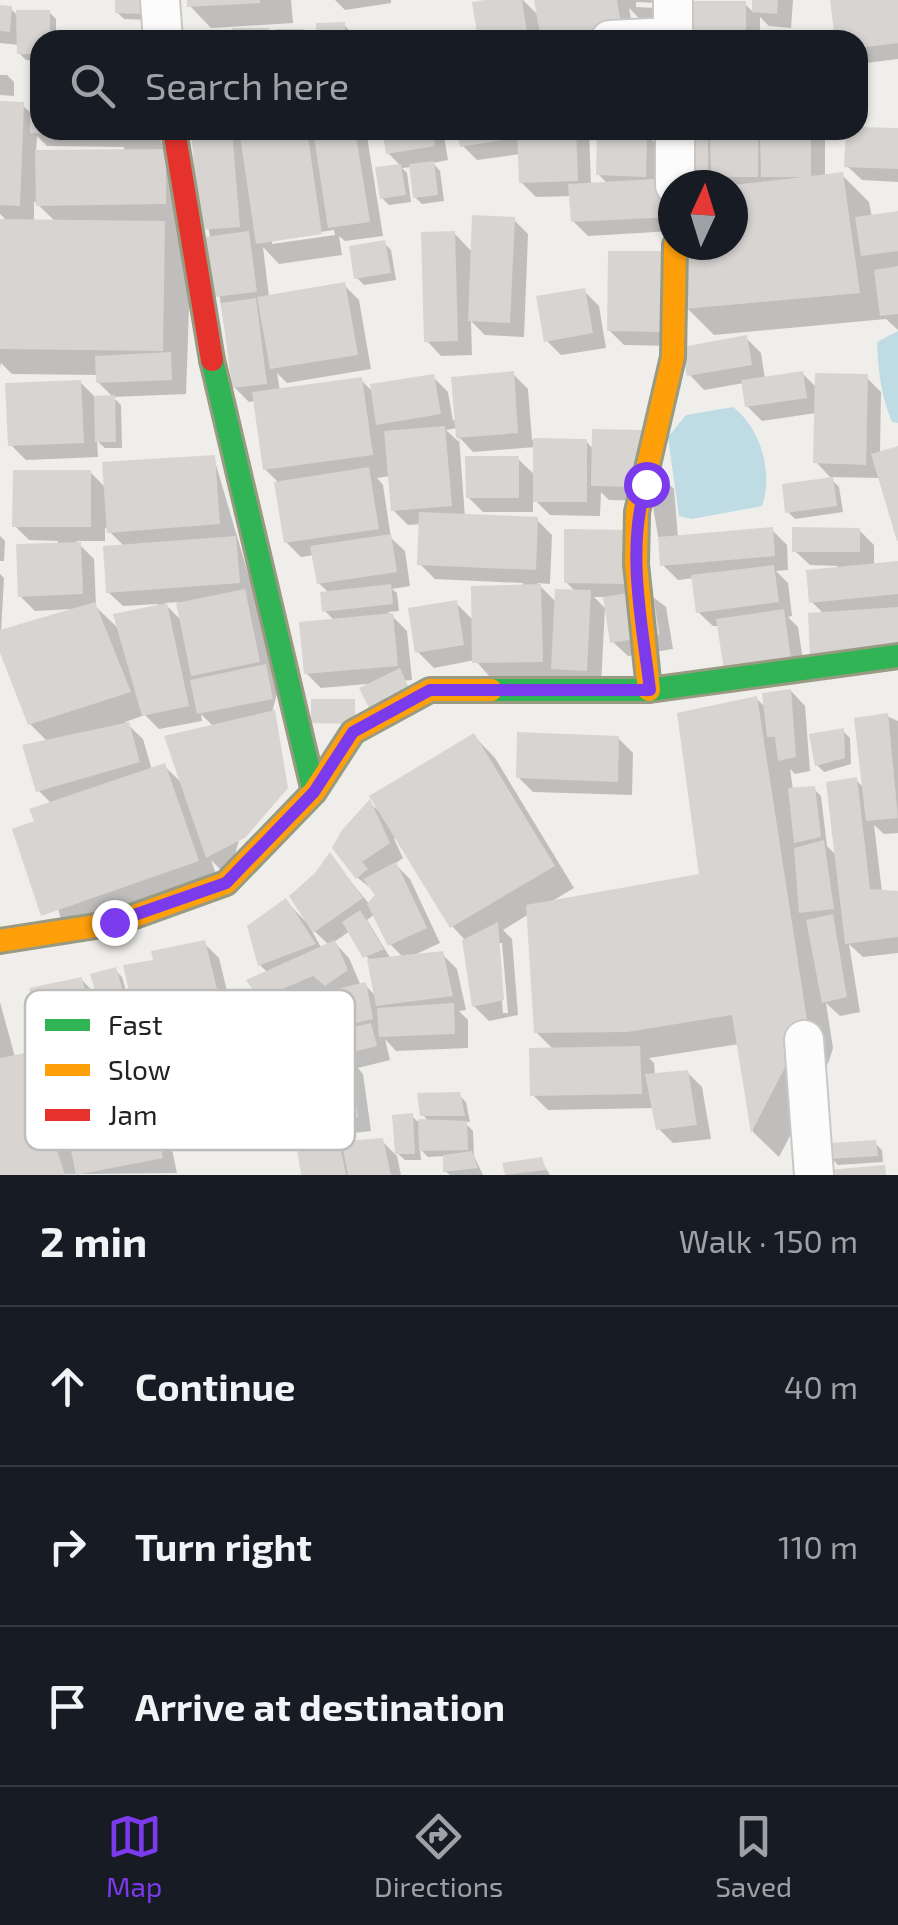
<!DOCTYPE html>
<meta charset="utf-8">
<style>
:root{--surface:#171b24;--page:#20242c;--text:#f1f3f6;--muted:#9ea1a6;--line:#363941;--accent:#7c3aed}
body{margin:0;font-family:"Exo 2",sans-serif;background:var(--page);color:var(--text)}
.compass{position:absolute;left:658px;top:170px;width:90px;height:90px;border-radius:50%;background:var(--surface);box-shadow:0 2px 8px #0004;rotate:4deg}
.stop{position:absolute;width:30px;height:30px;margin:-22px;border:8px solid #7c3aed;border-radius:50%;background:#fff}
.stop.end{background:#7c3aed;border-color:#fff;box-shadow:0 2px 10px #0008}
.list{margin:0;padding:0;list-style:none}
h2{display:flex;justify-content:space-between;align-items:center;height:130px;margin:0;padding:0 40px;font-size:42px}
h2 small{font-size:32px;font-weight:400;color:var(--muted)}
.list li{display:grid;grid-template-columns:65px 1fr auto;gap:30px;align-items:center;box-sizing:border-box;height:160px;padding:0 40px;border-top:2px solid var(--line)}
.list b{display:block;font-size:38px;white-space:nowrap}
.list em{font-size:32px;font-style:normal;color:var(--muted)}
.icon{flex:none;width:55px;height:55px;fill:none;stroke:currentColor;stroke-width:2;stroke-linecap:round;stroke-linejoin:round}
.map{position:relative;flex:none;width:898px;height:1175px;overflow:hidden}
.search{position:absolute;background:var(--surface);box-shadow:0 2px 8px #0004;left:30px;right:30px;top:30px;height:110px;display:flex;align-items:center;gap:25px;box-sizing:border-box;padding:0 35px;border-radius:30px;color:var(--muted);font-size:38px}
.sheet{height:610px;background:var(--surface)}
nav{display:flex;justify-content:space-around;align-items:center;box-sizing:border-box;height:140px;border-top:2px solid var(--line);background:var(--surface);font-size:28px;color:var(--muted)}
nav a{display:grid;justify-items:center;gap:5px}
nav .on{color:var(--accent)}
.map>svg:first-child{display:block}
</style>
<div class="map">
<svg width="898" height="1175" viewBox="0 0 898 1175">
<rect width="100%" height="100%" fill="#f0eeeb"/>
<g fill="#bfdbe3">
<path d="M 898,331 L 898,423 L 892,422 C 881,397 878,369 877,342 Z"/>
<path d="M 733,407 C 760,427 774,473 762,506 L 692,519 L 679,516 L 668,437 L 686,415 Z"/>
</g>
<g fill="#0003" fill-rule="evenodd">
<polygon points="118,0 151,0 150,20 124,19 117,12"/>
<polygon points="189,0 291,0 293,23 211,28 190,6"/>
<polygon points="335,0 391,0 391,3 345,10"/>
<path d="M 500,0 L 523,0 L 539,16 L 536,0 L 681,0 L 681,3 L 745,4 L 754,13 L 755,0 L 793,0 L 791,28 L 769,26 L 760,17 L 760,40 L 684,40 L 684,20 L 639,18 L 629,8 L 635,40 L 481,40 L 475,4 ZM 636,2 L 679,4 L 678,9 L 636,7 Z"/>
<polygon points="832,0 898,0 898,59 858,64 858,40 837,40"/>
<polygon points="0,8 11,9 19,17 49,12 56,19 56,40 40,40 40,60 26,60 19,53 19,45 0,43"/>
<polygon points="344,25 351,32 351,40 318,40"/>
<polygon points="400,35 405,40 371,40"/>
<polygon points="0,75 7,75 14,82 14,96 0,95"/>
<path d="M 40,92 L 40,130 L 158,130 L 191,250 L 186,394 L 113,397 L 98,382 L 98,375 L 12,374 L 1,363 L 0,368 L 0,221 L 7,221 L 0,214 L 0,104 L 22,105 L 32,114 ZM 37,136 L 47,146 L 124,147 L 124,152 L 36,153 ZM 34,201 L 56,222 L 34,222 Z"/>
<polygon points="858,129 898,131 898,182 862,180 847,166 848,130"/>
<path d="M 193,130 L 234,130 L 242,138 L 306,130 L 317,141 L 315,130 L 366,130 L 383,236 L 345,241 L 339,236 L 342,255 L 279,264 L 263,247 L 269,297 L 344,285 L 359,300 L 371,369 L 287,383 L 277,373 L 280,391 L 361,380 L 374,393 L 433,377 L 448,392 L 453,421 L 513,374 L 528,389 L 532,440 L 586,441 L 594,450 L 667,482 L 674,489 L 678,538 L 772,530 L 787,545 L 788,570 L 776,571 L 788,583 L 792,616 L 788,617 L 798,627 L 806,680 L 720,626 L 713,626 L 698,612 L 694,578 L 678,580 L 663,565 L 652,501 L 609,500 L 601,492 L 600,516 L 550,515 L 533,498 L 533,512 L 483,512 L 468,497 L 518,459 L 536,476 L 536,447 L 473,452 L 459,437 L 465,517 L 537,520 L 552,535 L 550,584 L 537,583 L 557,603 L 576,592 L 566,582 L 567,532 L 666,607 L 673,649 L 628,656 L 613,642 L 605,597 L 594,597 L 605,608 L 601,685 L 490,677 L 475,660 L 434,668 L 418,652 L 456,603 L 474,621 L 523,587 L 523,583 L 435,579 L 420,564 L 421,524 L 408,525 L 393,510 L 390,476 L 377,478 L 383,485 L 391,538 L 405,551 L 410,586 L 392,589 L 397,593 L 399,611 L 388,612 L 407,631 L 412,680 L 321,688 L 306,673 L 335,621 L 325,611 L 329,593 L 319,583 L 314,555 L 301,557 L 286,542 L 277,481 L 265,469 L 255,401 L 249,402 L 234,387 ZM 334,230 L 335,235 L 272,244 L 272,239 ZM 457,428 L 459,442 L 446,430 Z"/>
<polygon points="385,130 443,130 448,160 433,163 440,171 444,201 422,204 415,197 412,167 402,168 407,173 411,202 389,205 382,198 378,169 401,166 388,153"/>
<polygon points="459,130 589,130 591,185 608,184 598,174 615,133 612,130 825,130 825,177 842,175 869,202 872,217 898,214 898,330 886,319 714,335 687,308 733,245 733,185 693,185 682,134 644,132 661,149 673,185 673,231 588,236 573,221 572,196 536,197 521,182 520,154 477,160 462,145"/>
<polygon points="514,220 528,234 524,337 485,335 471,321 472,355 441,356 427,341 454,233 473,253"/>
<polygon points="384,243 391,250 396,280 364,285 357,278"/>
<polygon points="610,253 675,346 624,345 609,330"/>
<polygon points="584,291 599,306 606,348 561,355 546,340"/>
<polygon points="746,338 761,353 765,379 802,373 817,388 866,377 881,392 880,454 898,449 898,534 881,478 830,477 816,462 816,413 762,421 747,406 744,383 704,390 690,375"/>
<polygon points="80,382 96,398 114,398 121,405 122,448 105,448 97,441 98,457 26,460 11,445"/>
<path d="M 214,458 L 280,682 L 229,878 L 211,860 L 219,883 L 65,936 L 37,823 L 52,804 L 38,790 L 48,742 L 30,724 L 0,646 L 0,574 L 4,578 L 1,633 L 72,609 L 35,611 L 20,596 L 58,545 L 58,541 L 29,540 L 15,526 L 90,472 L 106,488 ZM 105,527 L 125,547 L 108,592 L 123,606 L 158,604 L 158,607 L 120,630 L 96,607 L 94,559 L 76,541 L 105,541 ZM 179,602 L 183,622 L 164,603 ZM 201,714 L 214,727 L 183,784 L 164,766 L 152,770 L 143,739 L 125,722 L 145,715 L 159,729 L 202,721 Z"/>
<polygon points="832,480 839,487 843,512 795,519 788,512"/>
<polygon points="859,530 874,545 874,566 898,564 898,664 824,614 812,602 838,566 810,565 795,551"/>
<polygon points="0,536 5,541 4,561 0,561"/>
<path d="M 791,691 L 805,706 L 810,771 L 795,774 L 790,769 L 793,790 L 814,789 L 821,796 L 827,846 L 838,857 L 856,780 L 865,789 L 887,716 L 898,721 L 898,833 L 884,834 L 874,825 L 882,892 L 898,894 L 898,953 L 863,957 L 849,944 L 860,1012 L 840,1016 L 826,1003 L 833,1048 L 829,1061 L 779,1157 L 753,1132 L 739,1044 L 649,1058 L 654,1063 L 655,1075 L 687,1072 L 702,1087 L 711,1139 L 673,1143 L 658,1128 L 654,1108 L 548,1110 L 533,1095 L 554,1050 L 536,1032 L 529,914 L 503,930 L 512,939 L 518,1015 L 489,1021 L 474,1006 L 465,940 L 452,926 L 397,837 L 394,839 L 403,858 L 395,864 L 410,879 L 440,943 L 412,956 L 442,954 L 457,969 L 466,1010 L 459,1011 L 468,1020 L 468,1048 L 396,1051 L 385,1039 L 390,1060 L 358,1068 L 363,1074 L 371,1131 L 336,1135 L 347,1146 L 382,1141 L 397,1156 L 401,1175 L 305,1175 L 304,1137 L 290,1123 L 283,1075 L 278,1070 L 275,1046 L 270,1042 L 270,1007 L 261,998 L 268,973 L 260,965 L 286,901 L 307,923 L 317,875 L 330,856 L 370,905 L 379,895 L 358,878 L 335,848 L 370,803 L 380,812 L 474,736 L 495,758 L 574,888 L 549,903 L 702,876 L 757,699 L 766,708 ZM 375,914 L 390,944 L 404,958 L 391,959 L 367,920 ZM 309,926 L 329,945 L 322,949 ZM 350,931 L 370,961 L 377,997 L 365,985 L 361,986 L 349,958 L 334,942 ZM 497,943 L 502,943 L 508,1013 L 503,1013 Z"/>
<polygon points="843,731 850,738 851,764 824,772 817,765"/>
<polygon points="618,738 633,753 632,795 533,792 518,777"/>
<polygon points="204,943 219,958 240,1044 189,1050 174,1035 167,1007 141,1011 131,1001 151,962"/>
<path d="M 115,970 L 122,977 L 132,1012 L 111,1016 L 98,1003 L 103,1029 L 157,1019 L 164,1026 L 170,1043 L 132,1048 L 146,1063 L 156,1119 L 168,1131 L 177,1173 L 0,1175 L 0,1002 L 15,1057 L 25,1056 L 50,1081 L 60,1059 L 50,1048 L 81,979 L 100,999 ZM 105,1038 L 117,1050 L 108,1052 Z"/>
<polygon points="459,1095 466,1102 470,1122 464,1122 473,1131 474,1156 483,1175 450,1175 445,1171 446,1156 428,1157 420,1149 421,1160 405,1160 397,1153 412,1116 417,1121 429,1122 422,1114"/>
<polygon points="875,1143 882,1150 883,1162 838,1165 831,1158"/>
<polygon points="541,1160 550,1175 507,1175 505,1165"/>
</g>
<g fill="#d7d4d2">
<polygon points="115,0 145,0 144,14 115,13"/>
<polygon points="187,0 260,0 260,3 187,7"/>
<polygon points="485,0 522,0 528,39 478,40 472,2"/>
<polygon points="534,0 617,0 622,31 575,40 541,40"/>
<polygon points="752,0 778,0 777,14 752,12"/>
<polygon points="830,0 898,0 898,43 858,48 858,40 835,40"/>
<polygon points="682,1 746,1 746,40 681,40"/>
<polygon points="0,5 12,6 10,32 0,31"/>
<polygon points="16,10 50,10 50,40 40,40 40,54 17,54"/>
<polygon points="345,22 345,40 316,40 316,23"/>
<rect x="232" y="28" width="37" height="12"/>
<rect x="276" y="29" width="28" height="11"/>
<rect x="30" y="90" width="10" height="43"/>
<polygon points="0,101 24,102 20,206 0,205"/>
<polygon points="858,127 898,128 898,169 844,167 846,130 858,130"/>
<polygon points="191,130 232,130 240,227 199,230"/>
<polygon points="280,130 307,130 322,234 256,244 240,136"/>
<polygon points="313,130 355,130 370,222 328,228"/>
<polygon points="382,130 432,130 435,146 386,154"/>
<polygon points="457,130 507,130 508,139 460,147"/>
<polygon points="517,130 576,130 578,181 519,183"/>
<polygon points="597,130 647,132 646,177 596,175"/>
<polygon points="679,130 708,130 708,176 680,176"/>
<polygon points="710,130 758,130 758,177 711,177"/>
<polygon points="760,130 811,130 811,176 843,172 860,293 684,309 682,245 733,245 733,185 802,177 761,177"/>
<polygon points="166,149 166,204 36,206 35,150"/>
<polygon points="434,161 438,195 413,198 409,164"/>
<polygon points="401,164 406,195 380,199 375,167"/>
<polygon points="671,178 673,217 571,222 568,184"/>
<polygon points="898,211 898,251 861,256 855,217"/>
<polygon points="472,215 515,217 510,323 468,321"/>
<polygon points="0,219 165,221 163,351 0,349"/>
<polygon points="249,231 257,292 214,297 205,237"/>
<polygon points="455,231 458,341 424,342 421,232"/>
<polygon points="385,240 391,273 354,279 349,246"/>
<polygon points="608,251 662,251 661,332 607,331"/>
<polygon points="898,266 898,314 880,316 874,270"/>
<polygon points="345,282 358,355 270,369 257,297"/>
<polygon points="585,288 593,333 544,342 536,296"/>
<polygon points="256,298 267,384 232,388 221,303"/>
<polygon points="747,335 752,365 687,376 682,347"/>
<polygon points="171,352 172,380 96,383 95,356"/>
<polygon points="514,371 518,433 456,438 451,377"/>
<polygon points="803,371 807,398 745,407 741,380"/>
<polygon points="815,373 868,374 866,465 813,463"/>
<polygon points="434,374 441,414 376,425 370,384"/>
<polygon points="362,377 373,455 263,470 252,392"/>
<polygon points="81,380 84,443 8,446 5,383"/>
<polygon points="115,395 116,442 95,442 94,396"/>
<polygon points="445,426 452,506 391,511 384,431"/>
<polygon points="592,429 644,430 643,487 591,486"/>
<polygon points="533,438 587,439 587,502 533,502"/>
<polygon points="898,446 898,541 897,541 871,454"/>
<polygon points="215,455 220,524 107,533 102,462"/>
<polygon points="465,456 519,456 519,498 466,498"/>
<polygon points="369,467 379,529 284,543 274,482"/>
<polygon points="13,470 91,470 91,527 12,527"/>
<polygon points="833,477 837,506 785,513 782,484"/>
<polygon points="419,512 538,517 536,570 417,565"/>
<polygon points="773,527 775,556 660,566 658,537"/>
<polygon points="792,527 860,528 860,552 792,552"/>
<polygon points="564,529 630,530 630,584 564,583"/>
<polygon points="391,534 397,572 317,584 310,546"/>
<polygon points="236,536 240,583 106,593 103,546"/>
<polygon points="81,542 83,594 18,597 16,544"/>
<polygon points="898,561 898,594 809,603 806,570"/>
<polygon points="774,565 779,602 696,613 691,575"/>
<polygon points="391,584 393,604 322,612 320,592"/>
<polygon points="541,584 543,662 472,663 471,586"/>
<polygon points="245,589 260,662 191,676 176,603"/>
<polygon points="555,589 591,590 587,671 551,669"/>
<polygon points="652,589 660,635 610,643 603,597"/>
<polygon points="457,600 464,645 415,653 408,608"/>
<polygon points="95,602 131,692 28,725 0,653 0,630"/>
<polygon points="167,603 189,706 142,716 113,614"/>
<polygon points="898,607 898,649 810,655 808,613"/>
<polygon points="784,609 792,666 725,676 716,619"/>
<polygon points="393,613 398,666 304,674 299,622"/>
<polygon points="266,664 273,699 197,714 190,680"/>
<polygon points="400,668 411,693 371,712 359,688"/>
<polygon points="791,689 796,757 778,761 775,737 767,737 762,693"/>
<polygon points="757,696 807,1020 803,1033 751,1133 732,1015 627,1032 534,1033 526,905 699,874 677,713"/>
<polygon points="311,699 355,699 355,724 311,723"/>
<polygon points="275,710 288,788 246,837 206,858 164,736"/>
<polygon points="888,713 898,818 866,821 854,718"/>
<polygon points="129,722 140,762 36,792 22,745"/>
<polygon points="844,728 845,758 815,766 809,734"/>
<polygon points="517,732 619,736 618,782 516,778"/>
<polygon points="474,733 555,866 450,928 369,796"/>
<polygon points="165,763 199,861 41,916 12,829 34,821 29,809"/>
<polygon points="857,777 870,889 898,891 898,937 845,944 826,782"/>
<polygon points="815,786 821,837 794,843 788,788"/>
<polygon points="370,799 390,843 362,862 368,869 356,879 332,848 342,830"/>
<polygon points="824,840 834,909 799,913 794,848"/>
<polygon points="330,852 363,898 313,933 289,896 315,873"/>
<polygon points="396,862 427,928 388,946 367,904 375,895 363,879"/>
<polygon points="286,898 316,944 258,966 247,926"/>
<polygon points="360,910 384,949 363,958 342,922"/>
<polygon points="833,914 847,997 822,1003 806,920"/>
<polygon points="498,922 504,1000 472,1007 462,940"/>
<polygon points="205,940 227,1030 172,1036 163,1001 132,1005 123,965 153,960 151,951"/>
<polygon points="335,940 348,970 325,986 313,976 259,999 246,980"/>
<polygon points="443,951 453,996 376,1006 367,959"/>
<polygon points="116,967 127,1005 101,1010 90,974"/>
<polygon points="82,977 94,1037 47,1049 29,988"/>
<polygon points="366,982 373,1019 267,1043 260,1007"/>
<polygon points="454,1003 455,1034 379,1037 377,1008"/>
<polygon points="371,1023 377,1046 275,1071 272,1046"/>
<polygon points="640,1046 642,1094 530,1096 529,1048"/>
<polygon points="25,1053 65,1175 0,1175 0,1058"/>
<polygon points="349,1056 358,1117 288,1124 277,1074"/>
<polygon points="688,1070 697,1125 656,1130 645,1074"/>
<polygon points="460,1092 465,1116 420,1116 417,1093"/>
<polygon points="413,1113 415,1154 395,1154 392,1115"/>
<polygon points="154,1114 163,1158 76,1175 67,1131"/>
<polygon points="418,1119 467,1121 468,1150 419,1151"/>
<polygon points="337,1132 346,1175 301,1175 295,1135"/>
<polygon points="383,1138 391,1175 348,1175 343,1149 346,1141"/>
<polygon points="876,1140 878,1156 829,1159 827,1143"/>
<polygon points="472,1151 478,1168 443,1172 443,1155"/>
<polygon points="542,1157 546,1170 505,1175 502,1163"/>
<polygon points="885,1165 886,1175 827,1175 827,1170"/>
</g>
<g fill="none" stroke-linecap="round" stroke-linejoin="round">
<defs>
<g id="street">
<polyline points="160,0 163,40"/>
<polyline points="673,0 673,40"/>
<polyline points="610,40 673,37"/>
<polyline points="675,130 675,185"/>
<polyline points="804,1040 814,1175"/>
</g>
<g id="fast">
<polyline points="212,360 314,792"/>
<polyline points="491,690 649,690 898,656"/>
</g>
<g id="slow">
<polyline points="649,690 636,564 637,512 673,357 675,245"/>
<polyline points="0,941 115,923 226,883 314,792 353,732 430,690 491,690"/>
</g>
<polyline id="jam" points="174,130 212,360"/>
</defs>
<use href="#street" stroke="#c9c8c7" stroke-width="42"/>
<use href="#fast" stroke="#999a82" stroke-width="28"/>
<use href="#slow" stroke="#999a82" stroke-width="28"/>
<use href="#jam" stroke="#999a82" stroke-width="28"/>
<use href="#street" stroke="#fdfcfc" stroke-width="38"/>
<use href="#fast" stroke="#30b455" stroke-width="22"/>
<use href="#slow" stroke="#ff9f0a" stroke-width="22"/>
<use href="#jam" stroke="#e5322d" stroke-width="22"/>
</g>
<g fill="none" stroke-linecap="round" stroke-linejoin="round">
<path stroke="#7c3aed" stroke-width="12" d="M 114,922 L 226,883 L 314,792 L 353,732 L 430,690 L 650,690 C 642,623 626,550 646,484"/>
</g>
<rect x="25" y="990" width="330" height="160" rx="15" fill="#fff" stroke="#bdbdbd" stroke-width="2.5"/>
<rect x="45" y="1019" width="45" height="12" fill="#30b455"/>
<rect x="45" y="1064" width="45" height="12" fill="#ff9f0a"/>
<rect x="45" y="1109" width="45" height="12" fill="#e5322d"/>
<g font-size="28" fill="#222">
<text x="108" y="1035">Fast</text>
<text x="108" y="1080">Slow</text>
<text x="108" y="1125">Jam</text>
</g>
</svg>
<svg class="compass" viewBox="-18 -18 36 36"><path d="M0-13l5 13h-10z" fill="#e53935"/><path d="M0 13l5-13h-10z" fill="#9ea1a6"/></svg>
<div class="stop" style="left:646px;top:484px"></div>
<div class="stop end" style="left:114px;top:922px"></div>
<div class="search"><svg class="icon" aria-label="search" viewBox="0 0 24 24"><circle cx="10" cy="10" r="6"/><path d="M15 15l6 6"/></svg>Search here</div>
</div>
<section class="sheet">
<h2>2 min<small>Walk · 150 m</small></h2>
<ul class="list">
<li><svg class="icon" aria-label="ahead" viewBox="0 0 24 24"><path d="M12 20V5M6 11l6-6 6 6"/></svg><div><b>Continue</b></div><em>40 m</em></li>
<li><svg class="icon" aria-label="right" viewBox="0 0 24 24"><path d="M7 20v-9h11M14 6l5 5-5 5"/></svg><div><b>Turn right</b></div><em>110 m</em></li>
<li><svg class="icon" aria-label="arrive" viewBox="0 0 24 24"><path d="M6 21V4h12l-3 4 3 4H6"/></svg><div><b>Arrive at destination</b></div></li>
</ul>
</section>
<nav>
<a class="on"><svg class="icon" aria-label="map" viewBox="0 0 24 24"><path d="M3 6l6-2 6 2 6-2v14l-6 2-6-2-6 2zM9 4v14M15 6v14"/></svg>Map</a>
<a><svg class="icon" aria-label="directions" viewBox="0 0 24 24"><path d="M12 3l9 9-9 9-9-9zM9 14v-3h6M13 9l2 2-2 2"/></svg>Directions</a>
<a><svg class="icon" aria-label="saved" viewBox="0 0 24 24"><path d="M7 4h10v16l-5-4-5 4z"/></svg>Saved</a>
</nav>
